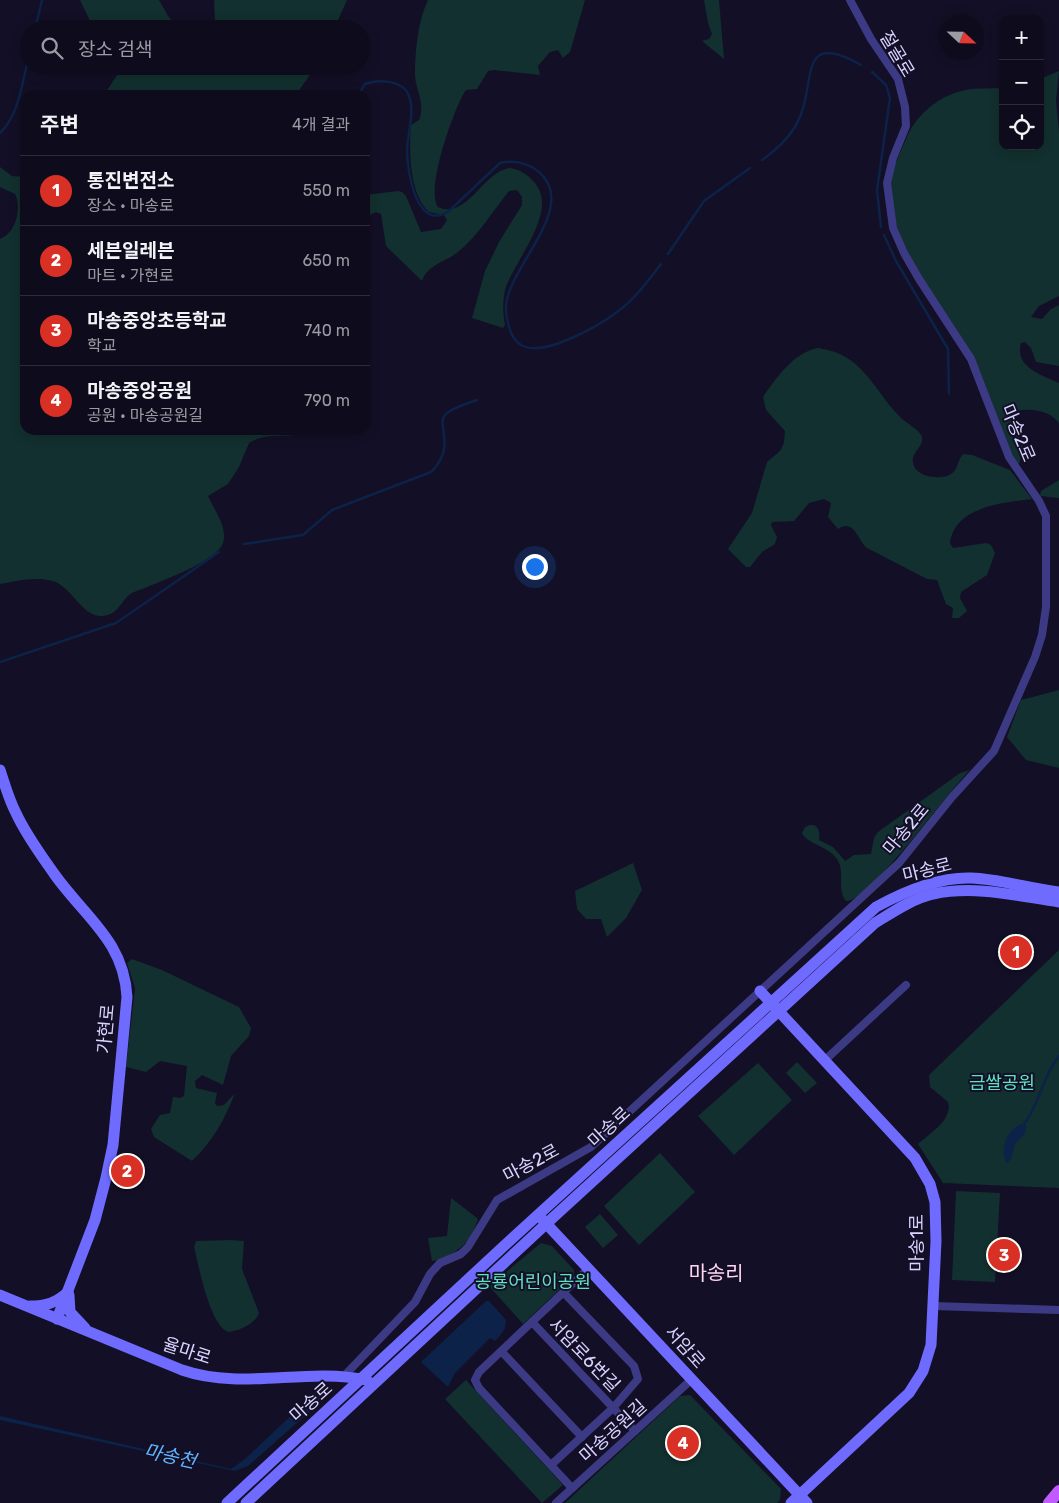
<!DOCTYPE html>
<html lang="ko">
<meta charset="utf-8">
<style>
:root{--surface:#0e0b1c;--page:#171425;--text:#f1f3f6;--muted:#9b9ba3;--line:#2e2b3b;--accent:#d93025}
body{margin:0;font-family:Rubik,"Noto Sans KR",sans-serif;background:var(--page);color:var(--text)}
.controls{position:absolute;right:15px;top:15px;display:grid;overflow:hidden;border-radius:10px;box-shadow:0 2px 12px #0003}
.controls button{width:45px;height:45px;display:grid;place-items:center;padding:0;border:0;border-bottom:1px solid var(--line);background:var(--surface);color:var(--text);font:25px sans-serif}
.compass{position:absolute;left:939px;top:15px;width:45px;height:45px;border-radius:50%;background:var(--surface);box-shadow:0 2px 12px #0003;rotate:112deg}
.you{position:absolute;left:534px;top:566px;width:18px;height:18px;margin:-12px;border:4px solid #fff;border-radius:50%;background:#1a73e8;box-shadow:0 0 0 8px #1a73e833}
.badge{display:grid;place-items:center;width:32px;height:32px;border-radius:50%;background:var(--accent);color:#fff;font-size:16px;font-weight:700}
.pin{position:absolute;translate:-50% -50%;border:2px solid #fff;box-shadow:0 1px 5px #0006}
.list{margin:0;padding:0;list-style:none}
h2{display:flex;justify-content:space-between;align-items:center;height:65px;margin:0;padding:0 20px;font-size:21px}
h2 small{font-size:16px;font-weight:400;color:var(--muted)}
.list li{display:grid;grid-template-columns:32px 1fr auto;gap:15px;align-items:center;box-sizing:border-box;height:70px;padding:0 20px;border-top:1px solid var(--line)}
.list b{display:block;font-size:19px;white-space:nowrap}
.list p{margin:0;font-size:16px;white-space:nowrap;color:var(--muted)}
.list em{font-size:16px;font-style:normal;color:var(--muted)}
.icon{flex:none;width:28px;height:28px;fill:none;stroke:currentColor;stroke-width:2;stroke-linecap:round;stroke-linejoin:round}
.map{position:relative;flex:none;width:1059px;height:1503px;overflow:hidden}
.search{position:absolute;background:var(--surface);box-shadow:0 2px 12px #0003;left:20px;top:20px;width:350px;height:55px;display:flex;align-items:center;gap:12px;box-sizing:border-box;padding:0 18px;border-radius:28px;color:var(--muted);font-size:19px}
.panel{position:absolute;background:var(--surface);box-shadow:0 2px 12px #0003;left:20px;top:90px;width:350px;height:345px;border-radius:15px}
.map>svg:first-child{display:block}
</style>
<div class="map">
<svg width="1059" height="1503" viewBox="0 0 1059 1503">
<rect width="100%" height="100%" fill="#130f26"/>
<g fill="#12302f">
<polygon points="80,0 159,0 168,16 180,29 98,29 92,25"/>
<polygon points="214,0 347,0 334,29 212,29 215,21"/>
<path d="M 428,0 L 585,0 L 570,52 L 563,58 L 558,50 L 550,52 L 538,66 L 540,75 L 494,70 L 488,71 L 477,89 L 466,90 L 464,93 C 453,112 425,190 438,207 C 467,220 482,173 509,168 C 518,169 526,173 532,180 C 562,208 516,258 506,287 C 502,301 503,312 505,325 L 503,328 L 472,318 L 485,271 L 499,242 L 522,205 L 522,197 L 517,190 L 509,191 C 493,211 478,236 458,252 C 446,262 428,264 422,281 L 386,246 L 381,214 L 376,212 L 365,217 L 365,195 L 398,191 L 402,192 L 406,196 L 421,232 L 441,229 L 447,220 L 444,215 L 429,212 C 409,194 409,150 411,125 L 419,120 C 426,103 415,90 415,74 C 415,50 418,21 428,0 Z"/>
<polygon points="704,0 719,0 724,59 702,41 709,39 712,34 708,23"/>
<polygon points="123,66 316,66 296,95 104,95"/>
<path d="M 1059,71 L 1056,101 L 1059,132 L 1059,296 L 1039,306 L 1031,317 L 1042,319 L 1051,309 L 1059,305 L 1059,366 L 1036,362 L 1031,348 L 1025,342 L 1021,343 C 1014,367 1042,375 1059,383 L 1059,423 C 1049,410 1031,408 1015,411 L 1013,416 L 1023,448 L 1019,465 L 1014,459 C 1000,426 990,392 974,360 C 948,306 885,246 891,182 C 893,167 900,153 906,139 C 914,118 936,98 958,92 C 972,87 988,89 1003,88 L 1003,146 L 1040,146 L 1040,79 Z"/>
<path d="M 0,167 L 12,176 L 25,177 L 25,430 L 312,430 C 292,441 269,430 249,443 L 239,467 L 228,484 L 208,496 C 214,510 228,527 223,543 C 217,561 163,580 145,588 C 140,590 132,592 128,596 C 119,605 117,615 102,616 C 82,617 72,587 53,581 C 36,576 17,581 0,584 L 0,239 C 16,233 22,208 15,194 L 0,187 Z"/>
<path d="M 818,348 C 863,354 872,388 900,417 C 905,422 921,431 922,437 C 924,445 914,451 913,458 C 910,477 940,481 951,474 C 959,469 957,460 963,454 L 972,455 L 1010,470 L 1032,499 C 1003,503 955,506 950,543 L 953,548 L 986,543 L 991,545 L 995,553 L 987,575 L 961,592 L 960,598 L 967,611 L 959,618 L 952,618 L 953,608 L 946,604 L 937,580 L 927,579 L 867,548 C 857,539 854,518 838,529 L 828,517 L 831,503 L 824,499 L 809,503 L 794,521 L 772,522 L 771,525 L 777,537 L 775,544 L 762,552 L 750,567 L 746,567 L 728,549 L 752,513 L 767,462 L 780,451 L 784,443 L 785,431 L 766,410 L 763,397 C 776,378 794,352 818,348 Z"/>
<polygon points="1059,480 1059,498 1040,496 1041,491"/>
<polygon points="1059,690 1059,768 1026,760 1007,737 1021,700"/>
<path d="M 970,770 C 950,789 868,903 846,901 C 836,888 846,873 837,859 C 828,846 807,844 802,833 L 805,827 C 816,821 821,829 819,840 L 833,847 L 845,861 L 854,855 L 871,854 L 874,838 L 878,832 L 960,773 Z"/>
<polygon points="633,863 642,890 626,918 607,937 601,919 586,919 577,909 575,891"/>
<path d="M 1059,950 L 1059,1188 L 943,1183 L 918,1144 C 930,1133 953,1120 948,1102 L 930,1087 L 929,1075 Z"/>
<path d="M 132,959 L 162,970 L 239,1007 L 251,1028 L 249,1036 L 231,1056 L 223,1085 L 202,1075 L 195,1081 L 196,1088 L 217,1093 L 215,1103 L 217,1106 L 224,1105 L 235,1093 C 225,1119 213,1141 192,1161 L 154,1137 L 151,1129 L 160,1115 L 170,1113 L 173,1097 L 180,1098 L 184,1096 L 187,1066 L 160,1061 L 146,1072 L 126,1067 L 135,988 L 127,963 Z"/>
<polygon points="797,1062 817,1083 805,1093 786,1073"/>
<polygon points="758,1063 792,1100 734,1155 698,1116"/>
<polygon points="660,1153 695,1192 639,1245 604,1206"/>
<polygon points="956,1191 1000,1193 995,1282 952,1280"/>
<path d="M 451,1198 L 477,1218 L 478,1220 C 469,1241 466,1246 447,1256 C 441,1258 438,1261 432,1261 L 428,1238 L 447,1236 Z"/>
<polygon points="600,1214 618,1235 603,1248 585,1227"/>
<path d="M 230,1240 L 244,1241 L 242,1269 L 259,1313 C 255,1324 239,1331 228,1332 C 209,1324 199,1266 194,1247 L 196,1241 Z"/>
<polygon points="541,1243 552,1246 574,1270 574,1276 523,1324 489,1286"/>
<polygon points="466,1380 563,1485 542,1503 445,1399"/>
<polygon points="690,1395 781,1489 780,1500 777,1503 565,1503 680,1396"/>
</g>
<g fill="#0c2248">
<path d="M 1021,1124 L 1026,1126 C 1027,1137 1021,1136 1016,1143 C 1012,1150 1014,1157 1007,1163 L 1005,1160 C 1001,1145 1007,1131 1021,1124 Z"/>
<path d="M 486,1301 L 489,1301 L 506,1320 C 506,1329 502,1334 495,1341 L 490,1338 L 455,1373 L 448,1387 L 421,1362 Z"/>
<polygon points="316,1392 323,1400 248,1466 235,1471 0,1420 0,1416 231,1469 245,1459"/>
</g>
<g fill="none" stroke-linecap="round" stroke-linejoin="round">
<g stroke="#0c2248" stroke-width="2.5">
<polyline points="35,29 42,0"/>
<polyline points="872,72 886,85 890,98 877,190 881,227"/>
<path d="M 358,95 L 365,84 C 378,79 404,80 409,96 C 415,111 408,133 407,149 C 407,170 416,233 449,211 L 500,163 C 514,160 528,163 539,172 C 581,208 503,271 506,310 C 507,323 511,340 523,346 C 545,357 600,325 617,312 C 635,299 648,281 661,264"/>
<path d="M 0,133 C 20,114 22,81 29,56"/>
<path d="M 762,160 C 779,148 794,134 801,114 C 815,78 800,30 861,65"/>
<polyline points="884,235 896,261 948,349 949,394"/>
<polyline points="668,254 704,201 750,168"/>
<path d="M 244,544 L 303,535 L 332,510 L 431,472 C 457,446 436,425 445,415 C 452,407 467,404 477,400"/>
<polyline points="0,662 116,623 219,552"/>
<path d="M 1024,1124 C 1040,1104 1042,1077 1059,1056"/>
</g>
<g stroke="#3d3a85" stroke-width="8">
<polyline points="824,1061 906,985"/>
<polyline points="934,1306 1059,1310"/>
<polyline points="532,1322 635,1431"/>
<polyline points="502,1352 582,1437"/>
<polyline points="344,1376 415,1302 430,1274 440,1263 461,1254 468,1247 497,1200 591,1147 899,863 952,797 994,751 1035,657 1042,635 1046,607 1046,516 1039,501 1009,457 971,359 919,279 904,253 893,228 887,183 893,158 906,126 905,107 898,79 871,39 850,0"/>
<polyline points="551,1465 613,1408 638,1379 634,1366 564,1293"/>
<polyline points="572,1488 479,1388 475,1380 479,1372 588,1269"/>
<polyline points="556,1503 691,1380"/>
</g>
<g stroke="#6f6bff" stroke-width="11">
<path d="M 0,770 C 5,785 9,800 16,813 C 26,835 41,855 55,875 C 85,917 124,941 127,997 L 113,1145 L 106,1178 L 95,1220 L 57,1319"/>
<polyline points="760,991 915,1158 930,1184 935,1202 936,1241 931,1345 923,1371 909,1393 791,1503"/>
<polyline points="541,1218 807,1503"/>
<path d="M 0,1295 L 182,1370 C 243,1391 305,1367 367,1380"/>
<polyline points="69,1295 70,1312 85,1328"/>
<path d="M 30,1306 C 46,1306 56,1303 68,1292"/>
<path d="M 227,1503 L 505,1245 L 876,907 C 905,891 938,877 971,878 C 1001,879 1030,889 1059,892"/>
<path d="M 246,1503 L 546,1224 L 875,923 C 893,912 912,899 933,894 C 976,885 1017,896 1059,902"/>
</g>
<polyline stroke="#c25bff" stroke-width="12" points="1049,1503 1059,1491"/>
</g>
<g text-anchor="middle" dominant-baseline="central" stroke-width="4" stroke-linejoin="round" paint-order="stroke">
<g font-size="18" fill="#d9d4ff" stroke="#130f26">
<text transform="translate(897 54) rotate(59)">절골로</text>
<text transform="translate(1018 433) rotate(67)">마송2로</text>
<text transform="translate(906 829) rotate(-50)">마송2로</text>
<text transform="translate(927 870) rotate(-14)">마송로</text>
<text transform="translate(106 1029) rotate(-85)">가현로</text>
<text transform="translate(609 1127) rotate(-43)">마송로</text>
<text transform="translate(531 1163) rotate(-28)">마송2로</text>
<text transform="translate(917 1243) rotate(-90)">마송1로</text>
<text transform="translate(685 1347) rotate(48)">서암로</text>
<text transform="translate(187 1351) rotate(18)">율마로</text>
<text transform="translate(584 1355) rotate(46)">서암로6번길</text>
<text transform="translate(311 1402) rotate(-42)">마송로</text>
<text transform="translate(613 1431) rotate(-42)">마송공원길</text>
</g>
<g font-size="18" fill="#5fe0c0" stroke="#130f26">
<text x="1002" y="1083">금쌀공원</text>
<text x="533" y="1282">공룡어린이공원</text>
</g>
<g font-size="19" font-style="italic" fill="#62b6ff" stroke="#130f26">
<text transform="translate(170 1456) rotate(13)">마송천</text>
</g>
<g font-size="20" fill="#ffd6f0" stroke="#130f26">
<text x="716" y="1273">마송리</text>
</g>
</g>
</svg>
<div class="controls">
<button>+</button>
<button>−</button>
<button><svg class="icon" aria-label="locate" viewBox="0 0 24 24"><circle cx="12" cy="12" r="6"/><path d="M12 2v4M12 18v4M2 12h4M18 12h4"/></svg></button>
</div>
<svg class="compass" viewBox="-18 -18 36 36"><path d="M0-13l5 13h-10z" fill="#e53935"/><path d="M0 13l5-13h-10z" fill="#9b9ba3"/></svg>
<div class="you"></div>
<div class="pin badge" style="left:1016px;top:952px">1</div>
<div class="pin badge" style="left:127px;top:1171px">2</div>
<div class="pin badge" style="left:1004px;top:1255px">3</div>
<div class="pin badge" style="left:683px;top:1443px">4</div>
<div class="search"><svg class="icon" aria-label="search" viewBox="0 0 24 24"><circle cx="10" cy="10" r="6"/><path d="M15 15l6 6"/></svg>장소 검색</div>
<section class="panel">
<h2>주변<small>4개 결과</small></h2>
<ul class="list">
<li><span class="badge">1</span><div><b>통진변전소</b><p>장소 · 마송로</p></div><em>550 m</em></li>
<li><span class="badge">2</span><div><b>세븐일레븐</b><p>마트 · 가현로</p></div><em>650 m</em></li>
<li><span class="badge">3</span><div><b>마송중앙초등학교</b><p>학교</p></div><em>740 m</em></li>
<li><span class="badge">4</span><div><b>마송중앙공원</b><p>공원 · 마송공원길</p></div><em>790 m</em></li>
</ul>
</section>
</div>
